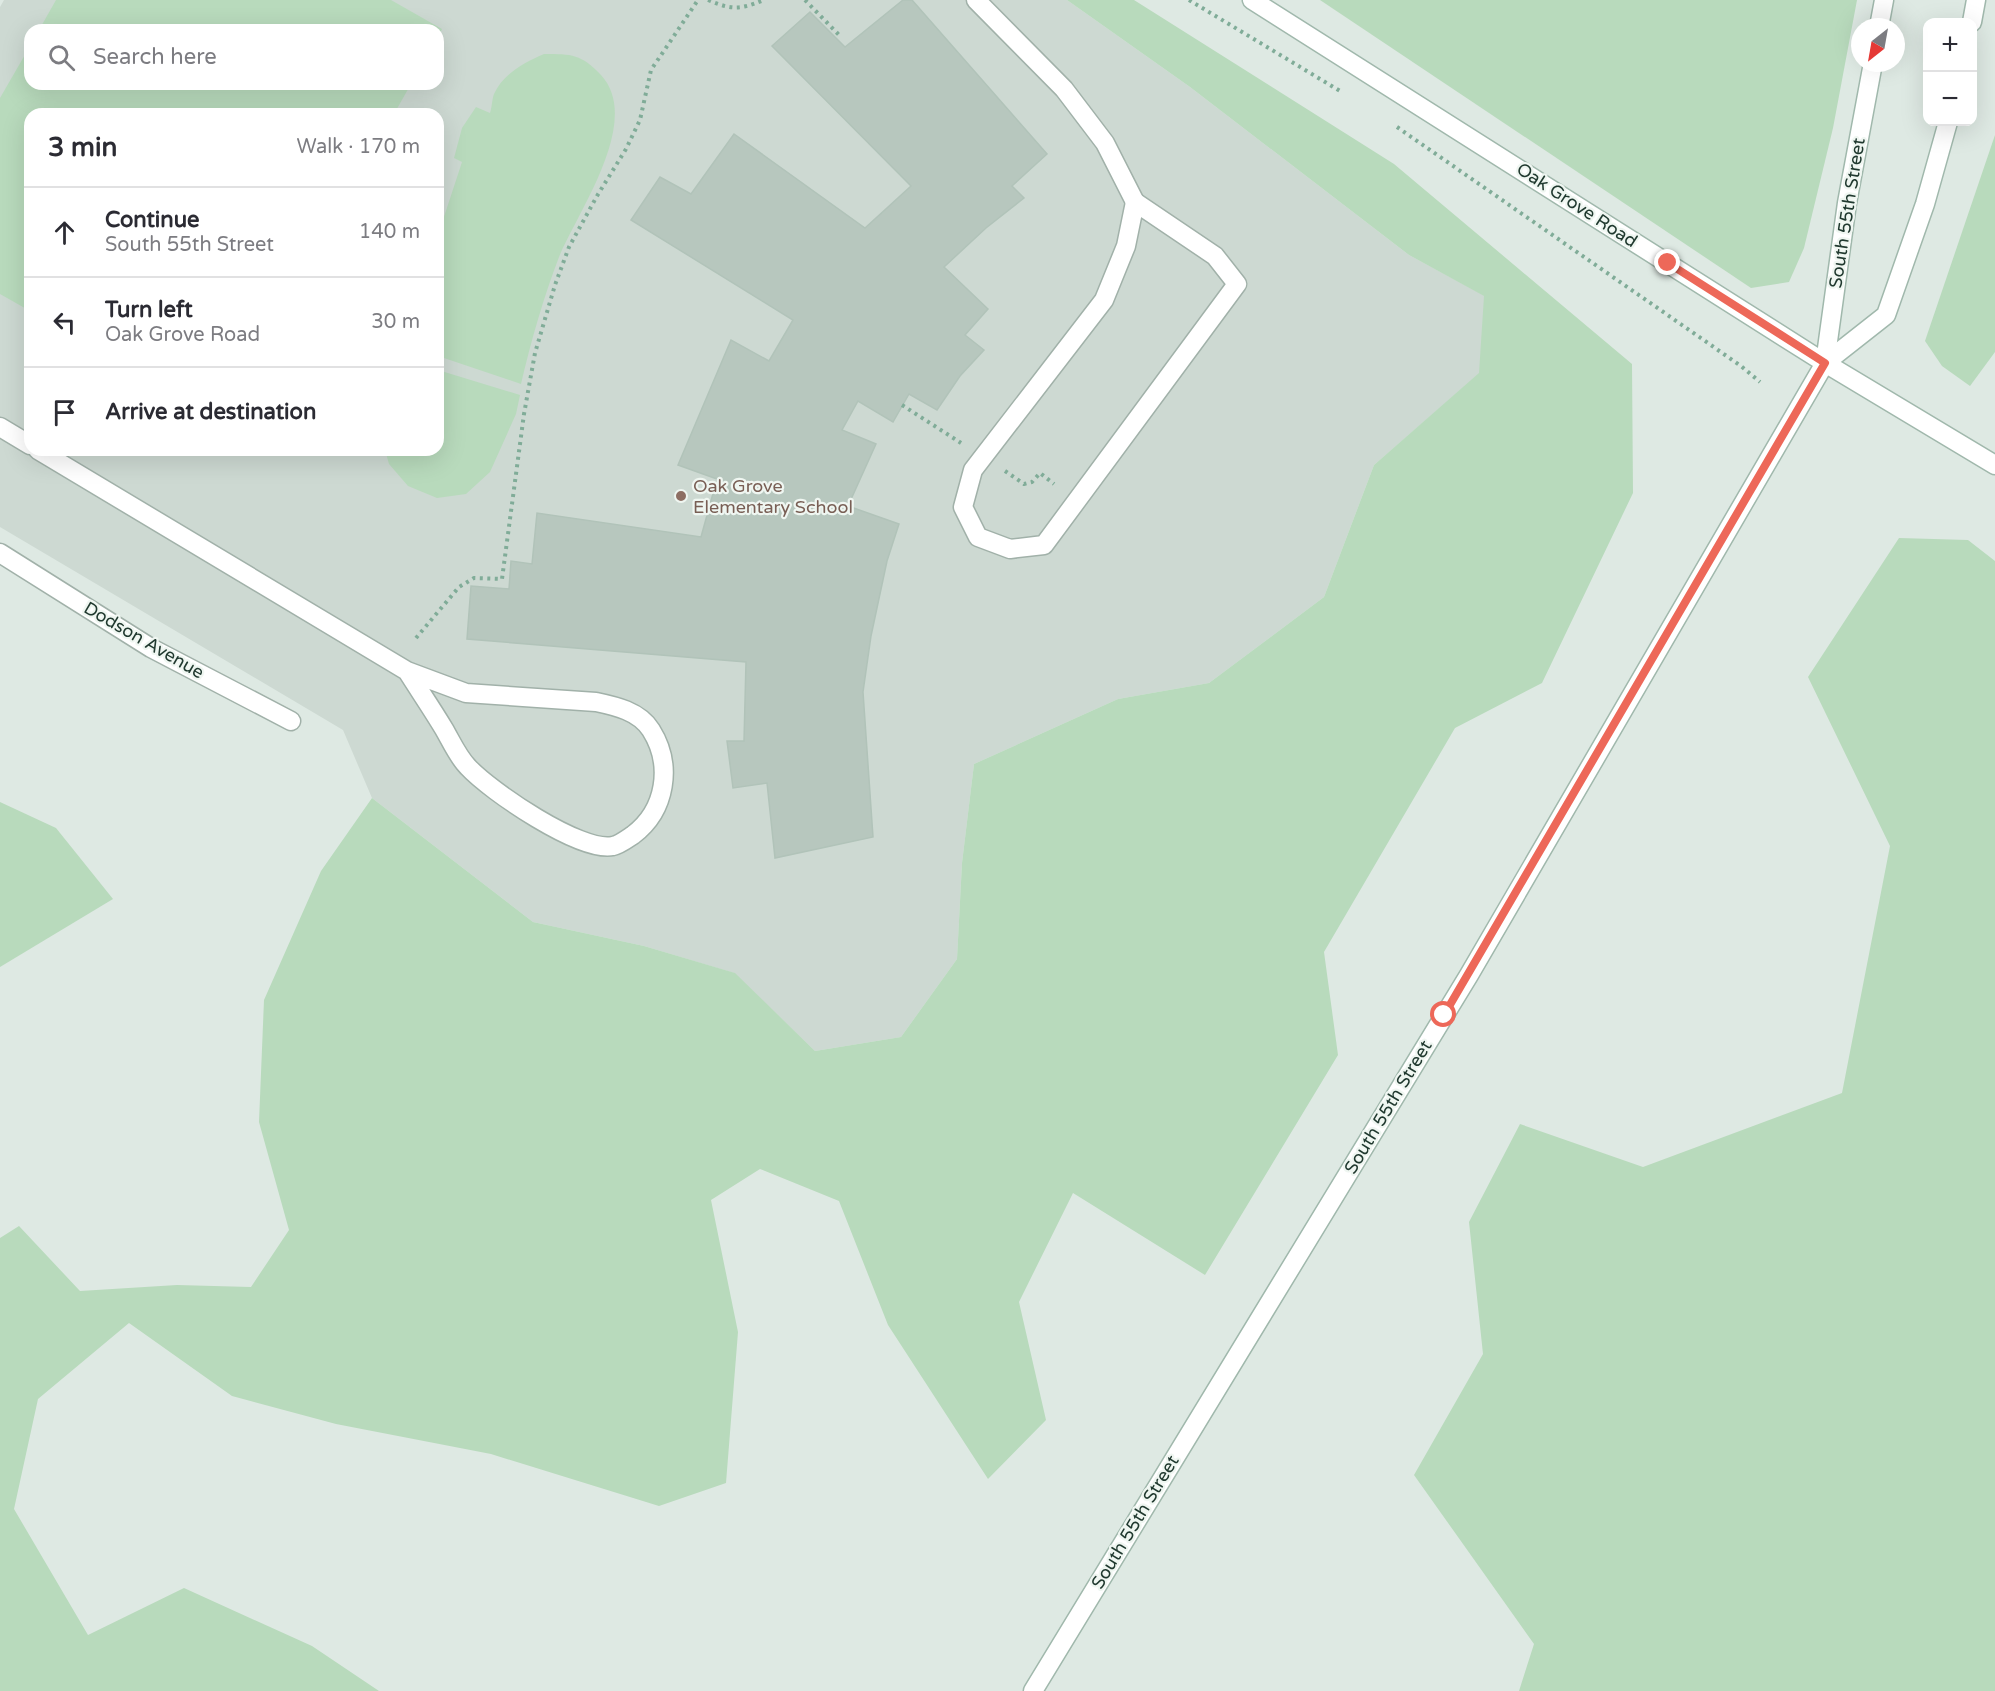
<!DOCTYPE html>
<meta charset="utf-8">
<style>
:root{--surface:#fff;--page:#f7f7f7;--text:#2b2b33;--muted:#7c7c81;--line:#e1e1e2}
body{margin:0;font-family:"Varela Round",sans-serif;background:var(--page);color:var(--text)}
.controls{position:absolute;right:18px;top:18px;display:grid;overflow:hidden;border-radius:12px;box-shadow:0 6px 24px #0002}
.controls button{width:54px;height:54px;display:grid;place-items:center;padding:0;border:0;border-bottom:2px solid var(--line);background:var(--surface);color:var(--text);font:30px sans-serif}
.compass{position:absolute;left:1851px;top:18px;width:54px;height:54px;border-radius:50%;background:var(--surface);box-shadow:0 6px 24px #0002;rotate:211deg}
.stop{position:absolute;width:18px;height:18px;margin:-14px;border:4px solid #ed6859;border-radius:50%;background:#fff}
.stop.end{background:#ed6859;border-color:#fff;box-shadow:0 2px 6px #0008}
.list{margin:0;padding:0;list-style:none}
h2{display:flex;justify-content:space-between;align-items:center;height:78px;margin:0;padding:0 24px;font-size:26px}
h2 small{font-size:20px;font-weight:400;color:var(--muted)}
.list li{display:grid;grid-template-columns:39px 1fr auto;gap:18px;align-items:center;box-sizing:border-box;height:90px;padding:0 24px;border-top:2px solid var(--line)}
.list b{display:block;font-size:22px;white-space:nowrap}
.list p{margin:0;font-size:20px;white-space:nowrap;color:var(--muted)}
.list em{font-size:20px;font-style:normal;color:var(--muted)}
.icon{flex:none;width:33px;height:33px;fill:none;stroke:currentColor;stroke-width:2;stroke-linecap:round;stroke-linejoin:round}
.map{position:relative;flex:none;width:1995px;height:1691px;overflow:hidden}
.search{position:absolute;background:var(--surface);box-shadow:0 6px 24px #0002;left:24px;top:24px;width:420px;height:66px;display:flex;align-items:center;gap:15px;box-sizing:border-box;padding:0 21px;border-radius:18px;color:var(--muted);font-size:22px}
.panel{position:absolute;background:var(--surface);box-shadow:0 6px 24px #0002;left:24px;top:108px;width:420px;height:348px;border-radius:18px}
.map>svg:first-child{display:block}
</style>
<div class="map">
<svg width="1995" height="1691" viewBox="0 0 1995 1691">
<rect width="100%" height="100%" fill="#dee9e3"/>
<path fill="#cdd9d2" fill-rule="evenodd" d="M 4,0 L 1067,0 L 1190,87 L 1409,255 L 1485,296 L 1480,373 L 1374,465 L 1324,597 L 1209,683 L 1118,699 L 974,764 L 962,863 L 957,959 L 901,1037 L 815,1051 L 734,973 L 644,946 L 533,922 L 372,798 L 343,730 L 0,527 L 0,7 ZM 30,30 L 438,30 L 438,84 L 30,84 ZM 30,114 L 438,114 L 438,450 L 30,450 Z"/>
<g fill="#b8dabc">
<polygon points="56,0 391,0 442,29 438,37 438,30 39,30"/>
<polygon points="1067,0 1134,0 1394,164 1632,364 1633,493 1542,683 1455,728 1324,952 1338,1055 1205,1275 1073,1193 1019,1302 1046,1420 988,1479 888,1325 839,1201 760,1169 711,1200 738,1332 726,1483 659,1506 491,1454 336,1424 232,1396 129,1323 38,1399 14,1509 88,1635 184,1588 312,1646 379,1691 0,1691 0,1238 19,1226 80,1291 177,1285 251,1287 289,1230 259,1122 264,1000 321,871 372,798 533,922 644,946 735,973 815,1051 901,1037 957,959 962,863 974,764 1118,699 1209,683 1324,597 1374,465 1479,373 1484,296 1409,255 1190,87"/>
<polygon points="1320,0 1857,0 1833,128 1804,248 1789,282 1751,288"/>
<polygon points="30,46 30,84 411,84 394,114 30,114 30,311 0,294 0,98"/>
<path d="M 544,54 C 572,54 581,54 601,75 C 643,121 578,211 559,257 C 543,299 531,341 521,384 L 438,356 L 438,235 L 462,162 L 454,158 L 462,128 L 476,107 L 490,113 C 492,107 492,99 494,94 C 503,74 525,62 544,54 Z"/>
<polygon points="1995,135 1995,352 1970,386 1942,366 1925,341"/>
<polygon points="438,370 520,395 516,414 490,472 466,494 437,498 408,486 389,464 385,450 438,450"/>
<polygon points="1899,538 1968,540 1995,561 1995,1691 1519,1691 1534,1644 1414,1475 1483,1354 1469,1222 1520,1124 1643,1167 1842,1093 1890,846 1808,677"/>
<polygon points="0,802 56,828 113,899 0,967"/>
</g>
<polygon fill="#b7c7be" stroke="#b1c3b9" stroke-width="1.5" points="903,0 912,0 1047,154 1012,186 1024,198 986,228 944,267 988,309 965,335 984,350 960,376 937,410 909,394 893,422 858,401 842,430 876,444 848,506 899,524 887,561 871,636 863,692 873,837 775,858 767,783 733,788 727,741 744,741 746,662 467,639 471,586 509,589 511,561 532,564 537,513 701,537 717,479 678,465 731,340 769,361 793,320 631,220 660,177 691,194 734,134 865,228 911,186 772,46 810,12 845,47"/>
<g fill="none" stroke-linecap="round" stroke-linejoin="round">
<defs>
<g id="lane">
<polyline points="976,0 1064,89 1105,143 1135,202"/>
<polygon points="1135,202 1215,256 1237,284 1044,545 1010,549 978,537 963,507 973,470 1104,300 1126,246"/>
<polyline points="0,427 30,445"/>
<path d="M 38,450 L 407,671 L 466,693 L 596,702 C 615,706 639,711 651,730 C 673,765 666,810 633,835 C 627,839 619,845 613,846 C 581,853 490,791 468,767 C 458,757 451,741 444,729 C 432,709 419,690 407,671"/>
</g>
<polyline id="street" points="0,553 151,648 291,721"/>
<g id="secondary">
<polyline points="1252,0 1825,363 1995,465"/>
<polyline points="1972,22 1976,0"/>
<polyline points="1879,27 1884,0"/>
<polyline points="1825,363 1847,203 1873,63"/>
<polyline points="1033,1691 1469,975 1825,363 1886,315 1925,204 1948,122"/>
</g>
</defs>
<use href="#lane" stroke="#a1b1a9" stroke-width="21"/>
<use href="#street" stroke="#a1b1a9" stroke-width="21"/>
<use href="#secondary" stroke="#a0b8ac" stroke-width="21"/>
<g stroke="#80ac98" stroke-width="4" stroke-dasharray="3 4.5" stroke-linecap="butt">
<path d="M 708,0 C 732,10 739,10 764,0"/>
<polyline points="805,0 841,37"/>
<polyline points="1189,0 1340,91"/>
<polyline points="1397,127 1741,366 1760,382"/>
<polyline points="902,405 961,443"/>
<polyline points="1005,471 1024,484 1032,482 1040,473 1054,484"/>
<polyline points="416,638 459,587 474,578 502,579 524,414 535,353 555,285 569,247 597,196 626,149 640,120 651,70 698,0"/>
</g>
<use href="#lane" stroke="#fff" stroke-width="18"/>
<use href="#street" stroke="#fff" stroke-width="18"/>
<use href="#secondary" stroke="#fff" stroke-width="18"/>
</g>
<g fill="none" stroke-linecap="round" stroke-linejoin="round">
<polyline stroke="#ed6859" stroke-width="8" points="1444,1015 1825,363 1668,263"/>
</g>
<circle fill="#8d6e63" stroke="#eff6f1" stroke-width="2" cx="681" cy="496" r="6"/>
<g text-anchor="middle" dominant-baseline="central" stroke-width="4.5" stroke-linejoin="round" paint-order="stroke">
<g font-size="18" fill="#20392f" stroke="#eff6f1">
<text transform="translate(1577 205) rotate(33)">Oak Grove Road</text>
<text transform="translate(1847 213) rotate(-81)">South 55th Street</text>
<text transform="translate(144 640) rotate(30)">Dodson Avenue</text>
<text transform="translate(1388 1107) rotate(-59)">South 55th Street</text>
<text transform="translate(1135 1522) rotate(-59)">South 55th Street</text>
</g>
<g font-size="18" fill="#785e54" stroke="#eff6f1" text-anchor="start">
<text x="693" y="486">Oak Grove<tspan x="693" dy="21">Elementary School</tspan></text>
</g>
</g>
</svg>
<div class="controls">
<button>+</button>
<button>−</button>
</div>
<svg class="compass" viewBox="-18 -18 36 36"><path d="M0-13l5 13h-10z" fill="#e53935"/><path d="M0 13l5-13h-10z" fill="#7c7c81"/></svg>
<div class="stop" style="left:1444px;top:1015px"></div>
<div class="stop end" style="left:1668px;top:263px"></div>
<div class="search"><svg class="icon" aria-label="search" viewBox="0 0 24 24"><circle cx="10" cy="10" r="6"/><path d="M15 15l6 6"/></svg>Search here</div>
<section class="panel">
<h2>3 min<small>Walk · 170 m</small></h2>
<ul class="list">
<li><svg class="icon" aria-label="ahead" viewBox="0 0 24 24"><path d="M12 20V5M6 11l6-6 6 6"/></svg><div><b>Continue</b><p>South 55th Street</p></div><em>140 m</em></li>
<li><svg class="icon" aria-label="left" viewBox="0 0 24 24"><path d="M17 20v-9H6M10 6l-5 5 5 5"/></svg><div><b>Turn left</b><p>Oak Grove Road</p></div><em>30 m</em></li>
<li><svg class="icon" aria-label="arrive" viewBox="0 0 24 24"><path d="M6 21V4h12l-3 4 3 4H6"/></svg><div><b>Arrive at destination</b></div></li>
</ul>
</section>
</div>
